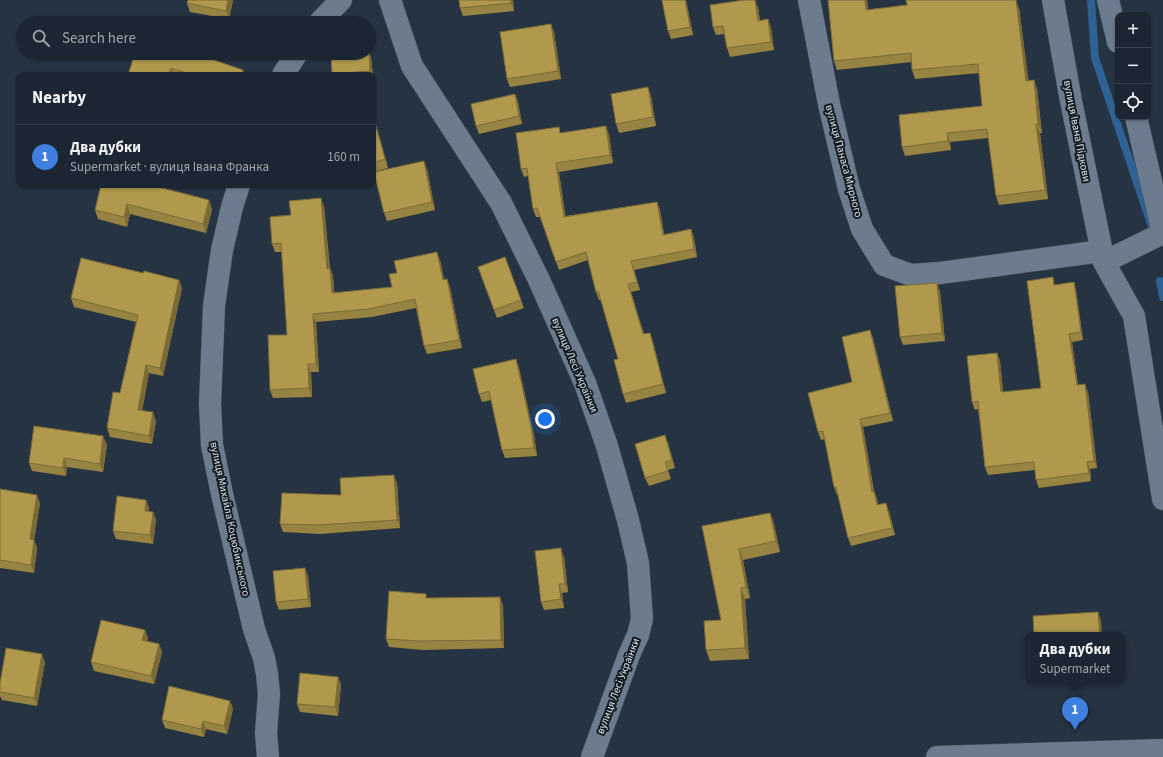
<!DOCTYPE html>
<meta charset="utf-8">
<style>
:root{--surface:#1c2632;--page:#29323e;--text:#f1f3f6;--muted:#a0a5ac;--line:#3a434d;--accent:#ea580c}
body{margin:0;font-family:"Source Sans 3",sans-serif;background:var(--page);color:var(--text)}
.controls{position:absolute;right:12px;top:12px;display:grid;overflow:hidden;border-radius:8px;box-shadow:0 1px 3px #0004}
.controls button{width:36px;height:36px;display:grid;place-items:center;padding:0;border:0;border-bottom:1px solid var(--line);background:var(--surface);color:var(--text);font:20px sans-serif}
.you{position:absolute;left:545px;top:419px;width:14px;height:14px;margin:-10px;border:3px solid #fff;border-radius:50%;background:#1a73e8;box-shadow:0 0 0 6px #1a73e833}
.badge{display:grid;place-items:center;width:26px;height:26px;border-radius:50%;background:var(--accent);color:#fff;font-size:13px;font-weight:700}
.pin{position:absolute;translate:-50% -33px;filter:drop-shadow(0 1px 2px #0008)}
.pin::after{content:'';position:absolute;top:21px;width:14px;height:12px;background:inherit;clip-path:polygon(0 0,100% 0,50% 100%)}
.popup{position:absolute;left:1025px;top:632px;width:100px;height:52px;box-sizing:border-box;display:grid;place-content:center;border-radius:8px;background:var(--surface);filter:drop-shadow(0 1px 3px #0005);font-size:13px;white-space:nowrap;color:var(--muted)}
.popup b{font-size:15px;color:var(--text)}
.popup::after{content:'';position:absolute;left:50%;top:100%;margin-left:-8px;border:8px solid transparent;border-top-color:var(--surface)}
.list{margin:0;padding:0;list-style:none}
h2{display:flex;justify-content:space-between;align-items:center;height:52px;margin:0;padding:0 16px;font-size:17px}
h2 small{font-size:13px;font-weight:400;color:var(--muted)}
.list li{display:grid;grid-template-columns:26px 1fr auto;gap:12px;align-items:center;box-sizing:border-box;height:64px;padding:0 16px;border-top:1px solid var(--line)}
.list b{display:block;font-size:15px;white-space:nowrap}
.list p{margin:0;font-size:13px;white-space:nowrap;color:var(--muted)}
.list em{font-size:13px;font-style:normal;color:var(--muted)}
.icon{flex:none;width:22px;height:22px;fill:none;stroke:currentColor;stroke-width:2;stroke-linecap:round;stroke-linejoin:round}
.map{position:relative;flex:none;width:1163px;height:757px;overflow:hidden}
.search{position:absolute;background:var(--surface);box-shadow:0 1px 3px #0004;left:16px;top:16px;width:360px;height:44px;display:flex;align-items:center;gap:10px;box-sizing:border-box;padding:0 14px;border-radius:22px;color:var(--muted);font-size:15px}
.panel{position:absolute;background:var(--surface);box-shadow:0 1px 3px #0004;left:16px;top:72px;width:360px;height:116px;border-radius:8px}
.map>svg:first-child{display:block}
</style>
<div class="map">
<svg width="1163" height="757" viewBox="0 0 1163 757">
<rect width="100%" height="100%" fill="#263342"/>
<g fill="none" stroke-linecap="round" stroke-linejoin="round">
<g stroke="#2e6194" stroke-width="8">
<polyline points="1091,0 1095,58 1151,224"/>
<polyline points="1160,281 1163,297"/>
</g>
<defs>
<g id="minor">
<polyline points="390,0 412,66 501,203 539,280 585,383 607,446 628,520 638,563 642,619 638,635 629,655 592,757"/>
<polyline points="809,0 829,104 849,189 862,229 884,265 911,275 940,273 1102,251"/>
<polyline points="1053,0 1071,101 1104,262 1134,316 1163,499"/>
<polyline points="1108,0 1118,42"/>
<polyline points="319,23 341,0"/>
<polyline points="283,75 297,53"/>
<polyline points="239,185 232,207 222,250 214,306 210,404 212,445 222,494 244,587 254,629 264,658 267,674 269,694 266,733 268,757"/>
<polyline points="1104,262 1163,233 1136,117"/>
<polyline points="937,757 1163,750"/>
</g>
</defs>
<use href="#minor" stroke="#434f5b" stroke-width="23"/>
<use href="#minor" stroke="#6c7b8d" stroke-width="22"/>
</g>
<g fill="#978342">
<polygon points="188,0 233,0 229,19 190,12 187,3"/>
<polygon points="513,0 514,11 463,16 460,8"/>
<polygon points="662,0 686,0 693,35 671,39 668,31"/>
<polygon points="828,0 867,0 868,9 1019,8 1028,80 1034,80 1037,89 1042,133 1040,133 1048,199 999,205 996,196 989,138 950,142 951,150 905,156 902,147 982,106 979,73 915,79 912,70 912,62 837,70 834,61"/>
<polygon points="758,7 760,21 768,19 771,28 774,50 730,57 727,48 724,34 716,35 713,27"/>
<polygon points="554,32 561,79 510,87 507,79"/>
<polygon points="369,52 371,58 373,75 333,75 332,74 369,53"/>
<polygon points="135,53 243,70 245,75 128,75"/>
<polygon points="648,87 651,96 656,126 619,133 616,124"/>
<polygon points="515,94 518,102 522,124 479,134 476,126"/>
<polygon points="375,123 378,131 388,168 373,172 373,124"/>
<polygon points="561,133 609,134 613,163 559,172 565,216 657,202 660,210 664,235 691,229 694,238 697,257 634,270 640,290 631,292 644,334 650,333 653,342 666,393 626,403 623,394 618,359 601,300 599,300 596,292 588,260 559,270 540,217 536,217 533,209 528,176 524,177 521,169"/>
<polygon points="427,169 435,210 387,221 384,213"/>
<polygon points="101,185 209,200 212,210 206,233 130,214 127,227 98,219 95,210"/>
<polygon points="324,206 330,268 333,276 334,293 392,287 397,273 440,260 444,280 447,279 450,287 462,348 427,354 424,346 416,308 372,317 316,322 319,372 311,372 312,397 273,398 270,390 287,335 282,252 275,252 272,244 291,215"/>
<polygon points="505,257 524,308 497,318 478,267"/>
<polygon points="143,273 179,280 182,288 163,376 149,373 142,410 156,421 152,444 110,437 107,428 120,393 136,322 74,307 71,298"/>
<polygon points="1074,282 1076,290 1083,340 1072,342 1078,385 1088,392 1097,468 1090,469 1091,481 1039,488 1036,480 1035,470 988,475 985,467 978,409 975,410 972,402 997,353 1000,361 1003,392 1041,388 1056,285"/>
<polygon points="940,291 945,341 903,345 900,337"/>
<polygon points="873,338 893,421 863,427 874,491 877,499 878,505 889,511 895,535 851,546 848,538 838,495 837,495 834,487 825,439 821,440 818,432 852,382"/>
<polygon points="516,359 519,368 534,435 537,456 505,458 502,450 491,400 482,402 479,394"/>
<polygon points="103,436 107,445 103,472 67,467 66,476 32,471 29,463"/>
<polygon points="668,443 675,468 668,470 671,479 649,486 645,478"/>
<polygon points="397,483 400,528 320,534 283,532 280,524 341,495"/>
<polygon points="0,489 40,503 34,540 37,548 34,573 0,568"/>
<polygon points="146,500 149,508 148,512 153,512 156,520 153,544 116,539 113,531"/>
<polygon points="770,513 774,524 780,552 743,560 750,598 745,599 749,659 710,661 706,650 721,620 702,526"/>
<polygon points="564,557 568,592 562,593 564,608 544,610 541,602"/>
<polygon points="305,568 308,576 311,607 279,610 276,602"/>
<polygon points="428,598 503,605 504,648 423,650 389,647 386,639"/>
<polygon points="145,630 148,638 147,641 159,644 162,652 154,684 94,671 91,662"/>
<polygon points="45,662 37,706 2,700 0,696 0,683"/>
<polygon points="338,677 341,685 338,716 300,712 297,704"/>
<polygon points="230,701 233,709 227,734 206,729 204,737 165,728 162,720"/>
</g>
<g fill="#7b6a36">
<polygon points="228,0 233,0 229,19 226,11"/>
<polygon points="511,0 513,0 514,11 511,3"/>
<polygon points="685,0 686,0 693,35 690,27"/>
<polygon points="755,0 758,7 761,29 758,21"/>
<polygon points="865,0 867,0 869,18 866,10"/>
<polygon points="1016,0 1019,8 1030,90 1026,81"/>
<polygon points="768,19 771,28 774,50 771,42"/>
<polygon points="551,24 554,32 561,79 558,71"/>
<polygon points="369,52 371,58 373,75 371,75 370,71"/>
<polygon points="171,68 173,75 169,75"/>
<polygon points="243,70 245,75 241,75"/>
<polygon points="1034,80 1037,89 1042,133 1038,124"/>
<polygon points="648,87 651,96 656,126 653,117"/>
<polygon points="515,94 518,102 522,124 519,116"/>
<polygon points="375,123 378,131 388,168 385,159"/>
<polygon points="1036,124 1040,133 1048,199 1045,190"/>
<polygon points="606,126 609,134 613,163 610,155"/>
<polygon points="947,133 950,142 951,150 948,141"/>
<polygon points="424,161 427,169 435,210 432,202"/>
<polygon points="556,163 559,172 567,225 564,217"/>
<polygon points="321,198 324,206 330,277 327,269"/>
<polygon points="209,200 212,210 206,233 203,224"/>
<polygon points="657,202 660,210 666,243 663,235"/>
<polygon points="127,204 130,214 127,227 124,217"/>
<polygon points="691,229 694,238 697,257 694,249"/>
<polygon points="437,252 440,260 446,288 443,280"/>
<polygon points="631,261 634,270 640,290 637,282"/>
<polygon points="330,268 333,276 335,301 332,293"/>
<polygon points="447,279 450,287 462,348 459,340"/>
<polygon points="179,280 182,288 163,376 160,368"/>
<polygon points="1074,282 1076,290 1083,340 1081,332"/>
<polygon points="937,283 940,291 945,341 942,333"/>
<polygon points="628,284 631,292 646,343 643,334"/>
<polygon points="313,314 316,322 319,372 316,364"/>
<polygon points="870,330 873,338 893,421 890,413"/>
<polygon points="650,333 653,342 666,393 663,384"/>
<polygon points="1069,334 1072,342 1079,393 1077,385"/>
<polygon points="997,353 1000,361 1004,400 1001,392"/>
<polygon points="516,359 519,368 534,435 537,456 534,448"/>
<polygon points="308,364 311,372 312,397 309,388"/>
<polygon points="146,365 149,373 141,418 138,410"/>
<polygon points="1085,384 1088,392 1097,468 1094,461"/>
<polygon points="153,412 156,421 152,444 149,436"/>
<polygon points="860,419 863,427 875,500 872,492"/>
<polygon points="665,435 668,443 675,468 672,460"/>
<polygon points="103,436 107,445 103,472 100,464"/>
<polygon points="64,458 67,467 66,476 63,468"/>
<polygon points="1087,462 1090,469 1091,481 1089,473"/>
<polygon points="394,475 397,483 400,528 397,520"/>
<polygon points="874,491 877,499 880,513 877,505"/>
<polygon points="37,495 40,503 33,548 30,539"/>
<polygon points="146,500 149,508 148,519 145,511"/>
<polygon points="886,503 889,511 895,535 892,528"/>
<polygon points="153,512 156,520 153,544 150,535"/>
<polygon points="770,513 774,524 780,552 776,541"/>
<polygon points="34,540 37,548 34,573 31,565"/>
<polygon points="561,548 564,557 568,592 565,584"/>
<polygon points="739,549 743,560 750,598 746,587"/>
<polygon points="305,568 308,576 311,607 308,599"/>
<polygon points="559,584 562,593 564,608 561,599"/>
<polygon points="741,588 745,599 749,659 745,648"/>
<polygon points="500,597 503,605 504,648 501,640"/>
<polygon points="1098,612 1101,620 1102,635 1100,635"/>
<polygon points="145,630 148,638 145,648 142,640"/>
<polygon points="159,644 162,652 154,684 151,676"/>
<polygon points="42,654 45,662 37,706 34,698"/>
<polygon points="338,677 341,685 338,716 335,707"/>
<polygon points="230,701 233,709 227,734 224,726"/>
<polygon points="203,721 206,729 204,737 201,729"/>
</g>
<g fill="#b0984d" stroke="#7b6a36">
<polygon points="188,0 228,0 226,11 187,3"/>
<polygon points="459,0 511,0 511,3 460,8"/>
<polygon points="662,0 685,0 690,27 668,31"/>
<polygon points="744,0 755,0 758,21 768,19 771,42 727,48 723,26 713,27 710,5"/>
<polygon points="828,0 865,0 866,10 907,5 906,0 1016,0 1026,81 1034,80 1038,124 1036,124 1045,190 996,196 987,129 947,133 948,141 902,147 899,115 982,106 978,64 912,70 911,53 834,61"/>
<polygon points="148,18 162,23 146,23"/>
<polygon points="551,24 558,71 507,79 500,32"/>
<polygon points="135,53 194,53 243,70 241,75 192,75 171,68 169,75 128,75"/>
<polygon points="331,53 369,53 370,71 332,74"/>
<polygon points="648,87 653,117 616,124 611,94"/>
<polygon points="515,94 519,116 476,126 471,104"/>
<polygon points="375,123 385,159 373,163 373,124"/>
<polygon points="606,126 610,155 556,163 564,217 657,202 663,235 691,229 694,249 631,261 637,282 628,284 643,334 650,333 663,384 623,394 614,360 618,359 598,291 596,292 586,252 556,262 537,208 533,209 527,168 521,169 516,133 559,127 560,133"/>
<polygon points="424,161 432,202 384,213 374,172"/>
<polygon points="101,185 151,185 209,200 203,224 127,204 124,217 95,210"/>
<polygon points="321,198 327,269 330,268 332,293 392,287 389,274 397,273 394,261 437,252 443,280 447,279 459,340 424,346 415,299 369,309 313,314 316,364 308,364 309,388 270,390 268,335 287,335 281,243 272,244 270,217 291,215 289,201"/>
<polygon points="505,257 521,300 494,310 478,267"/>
<polygon points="81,258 143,273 144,271 179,280 160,368 146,365 138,410 153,412 149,436 107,428 113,392 120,393 138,315 71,298"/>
<polygon points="1053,277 1054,285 1074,282 1081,332 1069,334 1077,385 1085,384 1094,461 1087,462 1089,473 1036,480 1034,462 985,467 978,401 972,402 967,356 997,353 1001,392 1041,388 1027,281"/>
<polygon points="937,283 942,333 900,337 895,286"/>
<polygon points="870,330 890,413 860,419 872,492 874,491 877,505 886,503 892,528 848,538 836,487 834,487 823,431 818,432 808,393 852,382 842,337"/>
<polygon points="516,359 531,426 534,448 502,450 489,391 479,394 473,369"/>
<polygon points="34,426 103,436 100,464 64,458 63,468 29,463"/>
<polygon points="665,435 672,460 665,462 668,471 645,478 635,444"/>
<polygon points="394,475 397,520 317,525 280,524 282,493 341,495 340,478"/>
<polygon points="0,489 37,495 30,539 34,540 31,565 0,560"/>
<polygon points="117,496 146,500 145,511 153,512 150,535 113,531"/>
<polygon points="770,513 776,541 739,549 746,587 741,588 745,648 706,650 704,621 721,620 702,526"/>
<polygon points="561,548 565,584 559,584 561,599 541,602 535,551"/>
<polygon points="305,568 308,599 276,602 273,571"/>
<polygon points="389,591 426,594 426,598 500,597 501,640 420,641 386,639"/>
<polygon points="1098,612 1100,635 1034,635 1033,616"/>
<polygon points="101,620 145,630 142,640 159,644 151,676 91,662"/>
<polygon points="6,648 42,654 34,698 0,692 0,683"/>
<polygon points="300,673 338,677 335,707 297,704"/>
<polygon points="169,686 230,701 224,726 203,721 201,729 162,720"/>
</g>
<g text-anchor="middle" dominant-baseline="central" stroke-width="4" stroke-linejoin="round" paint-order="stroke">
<g font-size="11" fill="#d9e2eb" stroke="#141a21">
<text transform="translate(1077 131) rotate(79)">вулиця Івана Підкови</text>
<text transform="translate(844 161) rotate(75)">вулиця Панаса Мирного</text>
<text transform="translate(575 365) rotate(67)">вулиця Лесі Українки</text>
<text transform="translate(230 519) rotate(78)">вулиця Михайла Коцюбинського</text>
<text transform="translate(618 686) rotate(-69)">вулиця Лесі Українки</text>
</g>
</g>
</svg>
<div class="controls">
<button>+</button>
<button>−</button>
<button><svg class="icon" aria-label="locate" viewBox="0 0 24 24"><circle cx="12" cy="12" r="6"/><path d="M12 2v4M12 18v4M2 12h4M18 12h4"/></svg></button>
</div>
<div class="you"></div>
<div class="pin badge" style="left:1075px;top:730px;background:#3f7fe0">1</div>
<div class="popup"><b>Два дубки</b>Supermarket</div>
<div class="search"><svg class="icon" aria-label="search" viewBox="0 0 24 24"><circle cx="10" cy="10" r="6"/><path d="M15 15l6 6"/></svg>Search here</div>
<section class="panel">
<h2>Nearby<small></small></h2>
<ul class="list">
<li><span class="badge" style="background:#3f7fe0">1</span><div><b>Два дубки</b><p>Supermarket · вулиця Івана Франка</p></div><em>160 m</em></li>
</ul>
</section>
</div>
